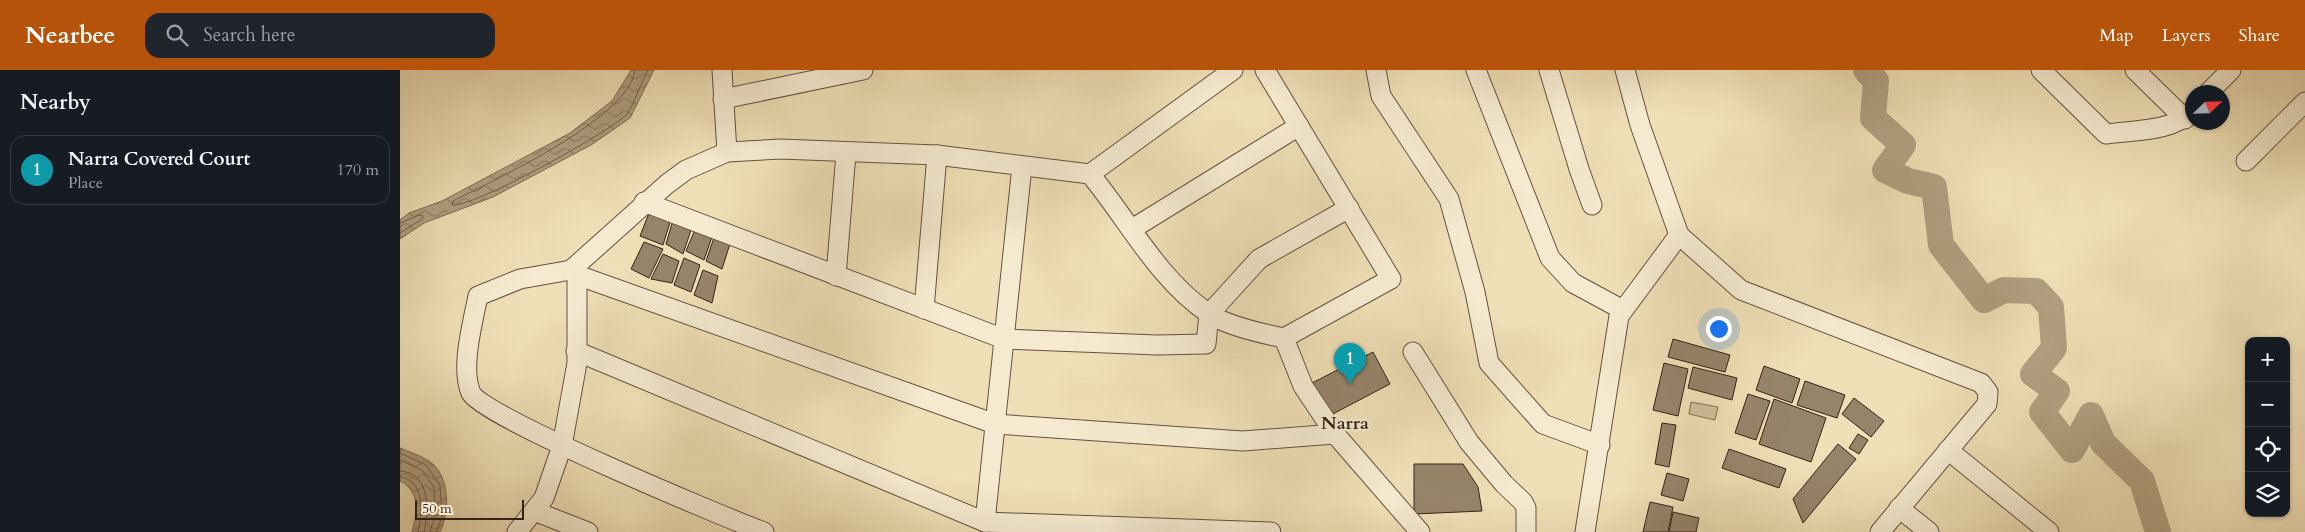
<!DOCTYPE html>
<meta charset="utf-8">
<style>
:root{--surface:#171b24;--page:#20242c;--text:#f1f3f6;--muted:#9ea1a6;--line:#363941;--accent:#b45309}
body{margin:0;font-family:Cardo,serif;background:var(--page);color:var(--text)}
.controls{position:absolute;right:15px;bottom:15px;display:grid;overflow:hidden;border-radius:10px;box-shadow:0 1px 4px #0004}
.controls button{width:45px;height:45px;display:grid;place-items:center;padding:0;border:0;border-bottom:1px solid var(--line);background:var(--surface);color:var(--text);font:25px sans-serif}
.compass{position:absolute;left:1785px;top:15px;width:45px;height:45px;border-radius:50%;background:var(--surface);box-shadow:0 1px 4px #0004;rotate:67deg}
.scale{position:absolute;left:15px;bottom:12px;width:109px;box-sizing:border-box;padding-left:5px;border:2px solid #362218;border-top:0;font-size:14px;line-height:18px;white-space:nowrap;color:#362218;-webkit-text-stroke:4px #f5ead0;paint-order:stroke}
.you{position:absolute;left:1318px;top:258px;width:18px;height:18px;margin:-12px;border:4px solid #fff;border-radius:50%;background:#1a73e8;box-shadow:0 0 0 8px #1a73e833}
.badge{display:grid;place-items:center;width:32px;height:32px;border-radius:50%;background:var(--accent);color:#fff;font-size:16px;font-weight:700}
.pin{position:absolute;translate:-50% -41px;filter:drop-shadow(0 1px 2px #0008)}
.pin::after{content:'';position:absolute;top:26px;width:18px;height:15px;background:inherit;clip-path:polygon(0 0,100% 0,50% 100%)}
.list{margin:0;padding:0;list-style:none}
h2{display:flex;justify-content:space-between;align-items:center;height:65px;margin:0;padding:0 20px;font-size:21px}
h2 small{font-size:16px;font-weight:400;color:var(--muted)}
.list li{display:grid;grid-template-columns:32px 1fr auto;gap:15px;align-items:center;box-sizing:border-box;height:70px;margin:0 10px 10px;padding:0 10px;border:1px solid var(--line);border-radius:15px}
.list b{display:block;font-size:19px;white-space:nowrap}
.list p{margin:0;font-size:16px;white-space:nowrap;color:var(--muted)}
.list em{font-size:16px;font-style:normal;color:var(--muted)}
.icon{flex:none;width:28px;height:28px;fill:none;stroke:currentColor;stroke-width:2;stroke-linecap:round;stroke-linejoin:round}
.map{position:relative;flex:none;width:1905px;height:462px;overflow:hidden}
header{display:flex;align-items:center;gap:30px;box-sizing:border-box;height:70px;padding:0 25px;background:var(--accent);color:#fff}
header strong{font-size:24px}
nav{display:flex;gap:28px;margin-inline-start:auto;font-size:18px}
.search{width:350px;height:45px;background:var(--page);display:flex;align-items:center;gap:12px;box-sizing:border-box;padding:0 18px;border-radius:15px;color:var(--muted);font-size:19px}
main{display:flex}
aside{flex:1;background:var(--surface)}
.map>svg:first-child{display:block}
</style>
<header>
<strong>Nearbee</strong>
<div class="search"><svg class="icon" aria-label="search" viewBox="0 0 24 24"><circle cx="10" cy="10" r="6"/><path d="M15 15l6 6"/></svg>Search here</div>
<nav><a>Map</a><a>Layers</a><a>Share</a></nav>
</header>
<main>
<aside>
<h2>Nearby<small></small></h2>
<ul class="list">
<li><span class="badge" style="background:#0f9aa8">1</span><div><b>Narra Covered Court</b><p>Place</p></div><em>170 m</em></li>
</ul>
</aside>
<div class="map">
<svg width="1905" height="462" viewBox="0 0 1905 462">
<defs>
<pattern id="water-waves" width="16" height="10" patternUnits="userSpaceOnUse" patternTransform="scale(1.25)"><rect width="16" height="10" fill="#b09f80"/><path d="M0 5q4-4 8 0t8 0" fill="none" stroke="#908168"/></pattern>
</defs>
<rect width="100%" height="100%" fill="#efdfb6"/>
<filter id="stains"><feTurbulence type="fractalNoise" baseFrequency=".004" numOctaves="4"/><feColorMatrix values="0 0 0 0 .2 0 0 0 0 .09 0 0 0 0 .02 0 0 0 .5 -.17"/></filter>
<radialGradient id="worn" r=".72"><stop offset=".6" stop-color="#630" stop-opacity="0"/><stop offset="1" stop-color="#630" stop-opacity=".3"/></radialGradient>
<polygon fill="#d0bf9b" stroke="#83705a" points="1291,332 1318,337 1315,350 1289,344"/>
<g fill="url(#water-waves)" stroke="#7f6d56">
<polygon points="231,0 254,0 230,48 191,75 93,127 24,153 0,169 0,150 9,143 42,131 170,63 212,31"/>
<path d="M 0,378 C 9,382 20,385 29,391 C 50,405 50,441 40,462 L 12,462 C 17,442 21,422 0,411 Z"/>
</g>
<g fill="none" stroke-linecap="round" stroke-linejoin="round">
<g stroke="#73604c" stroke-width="1">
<path d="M 235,0 C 230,48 94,110 53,131 L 52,135 C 73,138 208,63 226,45 C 234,35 241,12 248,0"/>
<polyline points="0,153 19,145 23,146 22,149 0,163"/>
<polyline points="0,383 26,395 40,415 42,447 36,462"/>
<polyline points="0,390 22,400 34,417 35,446 30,462"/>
<path d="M 0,401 C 31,403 29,441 24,462"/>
<path d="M 0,407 C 26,410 22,444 18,462"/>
</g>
<polyline stroke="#b09f80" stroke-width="26" points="1466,0 1476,11 1473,48 1503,75 1485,100 1508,111 1534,117 1541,175 1584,230 1604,220 1636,221 1651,237 1654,278 1633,304 1657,321 1642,342 1672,380 1691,345 1703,373 1742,411 1758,462"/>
</g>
<g fill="#96846a" stroke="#362218">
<polygon points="251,138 272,146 263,175 240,166"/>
<polygon points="274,147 293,154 283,184 266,174"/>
<polygon points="297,155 314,161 304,190 286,181"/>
<polygon points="318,156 334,161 322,199 306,191"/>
<polygon points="244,172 263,179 249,208 231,199"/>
<polygon points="263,184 279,191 272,213 251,209"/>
<polygon points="284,188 300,195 291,222 274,215"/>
<polygon points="303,200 318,206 312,233 294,225"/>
<polygon points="1273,269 1330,285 1325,302 1268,287"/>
<polygon points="973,282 990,314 927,347 910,314"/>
<polygon points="1264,293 1288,299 1278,346 1253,340"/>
<polygon points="1364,296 1400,309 1392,333 1356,320"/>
<polygon points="1293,297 1337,308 1332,330 1288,318"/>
<polygon points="1405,311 1445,325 1437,348 1397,335"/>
<polygon points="1348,324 1370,331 1356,370 1335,363"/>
<polygon points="1454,328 1484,351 1471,367 1442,344"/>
<polygon points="1374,329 1426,348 1411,392 1359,374"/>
<polygon points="1262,353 1276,355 1269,397 1255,394"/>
<polygon points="1458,364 1468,370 1459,384 1449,378"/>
<polygon points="1438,374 1456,389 1403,453 1393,429"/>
<polygon points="1329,379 1386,399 1379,418 1322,398"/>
<polygon points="1014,394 1063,394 1078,417 1082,441 1014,444"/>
<polygon points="1267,403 1289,409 1283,431 1261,425"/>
<polygon points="1250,432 1273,437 1268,462 1243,462"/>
<polygon points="1273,442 1299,448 1296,462 1269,462"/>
</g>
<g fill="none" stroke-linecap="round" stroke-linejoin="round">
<defs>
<g id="minor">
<polyline points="322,0 327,82"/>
<polyline points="865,0 991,209 884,268"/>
<polyline points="976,0 981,26 1049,129 1075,222 1089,293 1143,354 1200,375"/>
<polyline points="1076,0 1150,188 1173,213 1223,240"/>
<polyline points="1149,0 1179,99 1192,135"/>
<path d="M 1641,0 L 1706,64 C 1734,60 1773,62 1792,41"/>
<polyline points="1735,0 1785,49"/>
<polyline points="1809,22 1831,0"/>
<polyline points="323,29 463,0"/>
<polyline points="1846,91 1905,32"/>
<polyline points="690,104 833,0"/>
<polyline points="244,132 604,269 757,275 806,274 809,244 859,189 949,138"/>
<polyline points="732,159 899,56"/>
<polyline points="1279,165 1341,220 1581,313 1588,322 1587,334 1480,462"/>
<polyline points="171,200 177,205 595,354 843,371 935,364"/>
<polyline points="436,206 446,83"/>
<polyline points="524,239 537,85"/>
<polyline points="176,281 585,452 871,462"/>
<polyline points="1013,282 1069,372 1104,414 1123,432 1126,438 1126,462"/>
<polyline points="1548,380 1649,462"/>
<polyline points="1499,438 1529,462"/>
<polyline points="134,441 188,462"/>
<polyline points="585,452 622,96"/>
<polyline points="117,462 144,428 162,376 177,293 177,205"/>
<path d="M 364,462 C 326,448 81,346 71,323 C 60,298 73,252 78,226 L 120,209 L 171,200 L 267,114 L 286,100 L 327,82 L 380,79 L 537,85 L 690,104 C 728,150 758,209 808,243 C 825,255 864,264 884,268 L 903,316 L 935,364 L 1020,462"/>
<polyline points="1185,462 1219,246 1279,165 1240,55 1225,0"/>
</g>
</defs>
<use href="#minor" stroke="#645140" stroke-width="21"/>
<use href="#minor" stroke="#f5ead0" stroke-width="19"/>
</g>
<g text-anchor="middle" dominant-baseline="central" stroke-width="4.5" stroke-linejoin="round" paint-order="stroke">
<g font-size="18" font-weight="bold" fill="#362218" stroke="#f5ead0">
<text x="945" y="353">Narra</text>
</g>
</g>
<rect width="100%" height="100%" filter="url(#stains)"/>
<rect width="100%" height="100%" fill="url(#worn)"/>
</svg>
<div class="controls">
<button>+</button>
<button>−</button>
<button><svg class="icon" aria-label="locate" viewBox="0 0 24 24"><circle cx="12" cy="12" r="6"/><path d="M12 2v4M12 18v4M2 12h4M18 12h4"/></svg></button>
<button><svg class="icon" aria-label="layers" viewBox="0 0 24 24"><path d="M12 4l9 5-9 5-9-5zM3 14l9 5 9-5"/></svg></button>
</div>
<svg class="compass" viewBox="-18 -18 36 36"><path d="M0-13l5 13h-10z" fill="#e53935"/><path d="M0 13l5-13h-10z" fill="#9ea1a6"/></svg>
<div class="scale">50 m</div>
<div class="you"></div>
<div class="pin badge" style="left:950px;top:314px;background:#0f9aa8">1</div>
</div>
</main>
